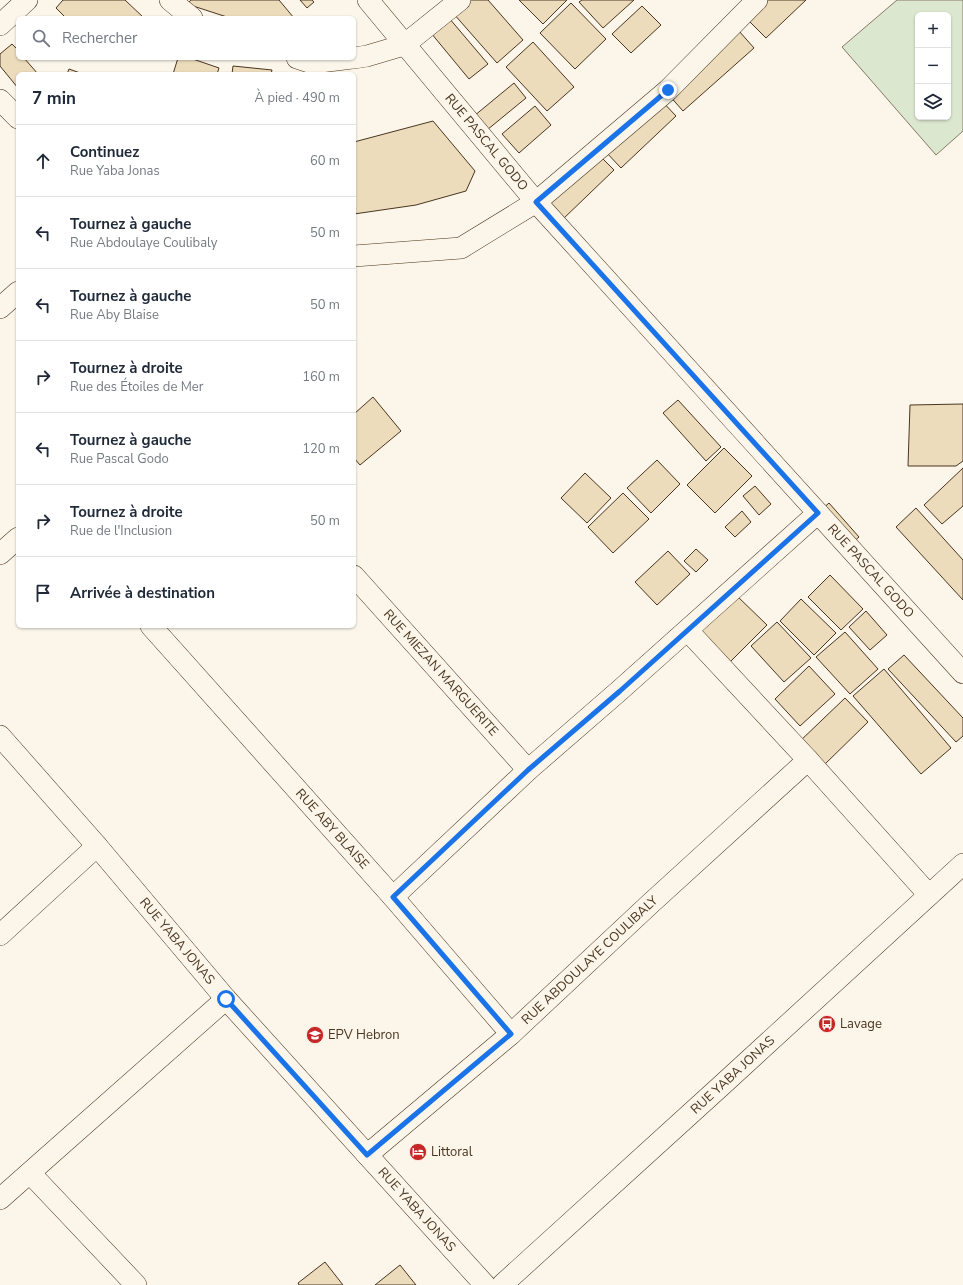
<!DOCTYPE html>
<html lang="fr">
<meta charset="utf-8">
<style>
:root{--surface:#fff;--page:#f6f6f7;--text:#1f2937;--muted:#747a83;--line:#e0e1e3}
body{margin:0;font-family:"Nunito Sans",sans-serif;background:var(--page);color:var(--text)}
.controls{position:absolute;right:12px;top:12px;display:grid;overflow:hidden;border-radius:6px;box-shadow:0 1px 3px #0004}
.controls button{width:36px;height:36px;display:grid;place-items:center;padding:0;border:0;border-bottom:1px solid var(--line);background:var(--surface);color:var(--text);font:20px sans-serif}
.stop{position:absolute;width:12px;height:12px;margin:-9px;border:3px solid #1a73e8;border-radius:50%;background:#fff}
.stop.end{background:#1a73e8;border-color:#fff;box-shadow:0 1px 4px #0008}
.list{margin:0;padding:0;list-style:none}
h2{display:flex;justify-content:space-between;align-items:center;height:52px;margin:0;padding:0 16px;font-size:17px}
h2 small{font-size:13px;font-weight:400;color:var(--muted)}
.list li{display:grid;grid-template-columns:26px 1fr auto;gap:12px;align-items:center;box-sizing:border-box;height:72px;padding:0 16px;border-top:1px solid var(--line)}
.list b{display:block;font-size:15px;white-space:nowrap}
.list p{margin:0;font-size:13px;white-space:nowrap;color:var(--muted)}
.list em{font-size:13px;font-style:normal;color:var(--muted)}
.icon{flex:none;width:22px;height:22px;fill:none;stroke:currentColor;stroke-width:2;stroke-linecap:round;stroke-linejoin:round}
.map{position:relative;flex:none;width:963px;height:1285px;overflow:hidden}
.search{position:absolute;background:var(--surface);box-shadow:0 1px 3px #0004;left:16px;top:16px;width:340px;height:44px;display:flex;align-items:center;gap:10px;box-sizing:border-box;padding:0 14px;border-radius:6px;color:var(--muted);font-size:15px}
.panel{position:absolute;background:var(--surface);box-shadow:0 1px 3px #0004;left:16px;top:72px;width:340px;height:556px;border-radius:6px}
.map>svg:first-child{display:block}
</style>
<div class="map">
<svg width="963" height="1285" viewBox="0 0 963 1285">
<rect width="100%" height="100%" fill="#fbf6e9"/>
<path fill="#dce7d0" stroke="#887966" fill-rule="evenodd" d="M 897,0 L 963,0 L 963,131 L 936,155 L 842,47 ZM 918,15 L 948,15 L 948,117 L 918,117 Z"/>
<g fill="#ecdcbc" stroke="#4a3520">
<polygon points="63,0 125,0 144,18 66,18 56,8"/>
<polygon points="191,0 279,0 294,18 230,18 187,4"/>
<polygon points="300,0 312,0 314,2 307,8"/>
<polygon points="468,0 488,0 523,40 497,63 453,13"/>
<polygon points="519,0 567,0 543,24"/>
<polygon points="582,0 634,0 603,28 579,2"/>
<polygon points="768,0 806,0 766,38 747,19"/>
<polygon points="571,3 606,39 575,69 540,33"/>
<polygon points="642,6 661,25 631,53 612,34"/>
<polygon points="449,18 488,64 469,79 431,33"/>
<polygon points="739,31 754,48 683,111 668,94"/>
<polygon points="533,42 574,87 547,111 506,67"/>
<polygon points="12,44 18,50 18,58 24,58 38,74 18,74 18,88 0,66 0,54"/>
<polygon points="178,58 190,58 219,68 217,74 173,74"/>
<polygon points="233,66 272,70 271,74 232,74"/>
<polygon points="69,69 83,74 67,74"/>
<polygon points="514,83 526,98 487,130 474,116"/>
<polygon points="660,99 676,116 621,168 605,151"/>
<polygon points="535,106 551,125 519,153 502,134"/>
<polygon points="433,121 475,171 466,191 416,205 354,214 354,142"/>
<polygon points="599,155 614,170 562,220 547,205"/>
<polygon points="373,397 401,431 360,465 354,458 354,414"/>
<polygon points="678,400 721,447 706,461 663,413"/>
<polygon points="963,404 963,461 956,466 908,466 910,405"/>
<polygon points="724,448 752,476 715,513 687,485"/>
<polygon points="657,460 680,484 651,513 627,488"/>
<polygon points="963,468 963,506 942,524 924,505"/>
<polygon points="585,473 611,498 587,523 561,498"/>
<polygon points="755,486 771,504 759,515 743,496"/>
<polygon points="623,493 649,519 613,553 588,527"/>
<polygon points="829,503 859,537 851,544 821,510"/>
<polygon points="916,508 963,560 963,600 896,527"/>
<polygon points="742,511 751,522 735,537 725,527"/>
<polygon points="696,549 708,560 696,572 684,561"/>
<polygon points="668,551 690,574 657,605 635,582"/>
<polygon points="830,575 863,609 841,630 808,597"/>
<polygon points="735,594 767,625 727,665 695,634"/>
<polygon points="801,599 836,633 814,655 780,621"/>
<polygon points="866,611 887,635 870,650 849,627"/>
<polygon points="777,622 811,658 784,682 751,646"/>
<polygon points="845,632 878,669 850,694 816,657"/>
<polygon points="904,655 963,718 963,736 956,742 888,669"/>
<polygon points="809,666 835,694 800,726 775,699"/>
<polygon points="884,669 951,748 921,774 853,696"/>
<polygon points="845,698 868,722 822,767 798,743"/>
<polygon points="325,1262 343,1285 299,1285 298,1283"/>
<polygon points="400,1265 416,1285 375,1285"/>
</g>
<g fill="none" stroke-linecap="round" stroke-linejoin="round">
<defs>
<g id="street">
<polyline points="170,0 192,18"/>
<path id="s1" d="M 368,0 L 536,202 L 963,673"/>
<polyline points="0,25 27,0"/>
<polyline points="297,58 312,63 352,58"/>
<polyline points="354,58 367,56 404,45 460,0"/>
<polyline points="0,100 18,118"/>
<polyline points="354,256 461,248 536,202 668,90 757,0"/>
<polyline points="0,308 18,292"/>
<polyline points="0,554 18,538"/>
<path id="s2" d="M 354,576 L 528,770"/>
<path id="s3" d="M 151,626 L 393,897 L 511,1034"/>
<polyline points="688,631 808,760 929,895"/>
<path id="s4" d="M 0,736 L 97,846 L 226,999 L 485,1285"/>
<polyline points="393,897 528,770 619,691 818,513"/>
<polyline points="0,935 97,846"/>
<path id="s5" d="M 367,1155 L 511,1034 L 651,903 L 808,760"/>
<polyline points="30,1173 136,1285"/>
<polyline points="0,1199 226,999"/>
<path id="s6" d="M 502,1285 L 722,1085 L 963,864"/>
</g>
</defs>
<use href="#street" stroke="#4a3520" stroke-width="22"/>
<use href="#street" stroke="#fbf6e9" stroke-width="21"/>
</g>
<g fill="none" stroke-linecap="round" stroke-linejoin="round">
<polyline stroke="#1a73e8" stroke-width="5" points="226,999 367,1155 511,1034 393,897 528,770 620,691 818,513 536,202 668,90"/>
</g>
<defs>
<symbol id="bus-disc" viewBox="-11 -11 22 22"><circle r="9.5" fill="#c62828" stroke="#fbf6e9"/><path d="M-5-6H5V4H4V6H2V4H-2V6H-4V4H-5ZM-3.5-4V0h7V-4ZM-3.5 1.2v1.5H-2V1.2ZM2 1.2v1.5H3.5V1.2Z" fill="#fff"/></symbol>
<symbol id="school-disc" viewBox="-11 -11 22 22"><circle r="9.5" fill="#c62828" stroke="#fbf6e9"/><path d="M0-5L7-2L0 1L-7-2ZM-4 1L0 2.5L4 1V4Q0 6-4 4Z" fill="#fff"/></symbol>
<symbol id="hotel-disc" viewBox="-11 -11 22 22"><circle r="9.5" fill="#c62828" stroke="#fbf6e9"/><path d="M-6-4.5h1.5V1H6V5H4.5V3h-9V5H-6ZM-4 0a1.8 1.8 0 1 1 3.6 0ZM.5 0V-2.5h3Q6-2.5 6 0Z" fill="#fff"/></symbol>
</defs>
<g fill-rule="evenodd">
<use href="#bus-disc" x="817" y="1014" width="20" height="20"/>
<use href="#school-disc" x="305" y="1025" width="20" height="20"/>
<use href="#hotel-disc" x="408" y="1142" width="20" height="20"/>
</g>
<g text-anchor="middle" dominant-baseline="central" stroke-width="3" stroke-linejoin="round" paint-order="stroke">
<g font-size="13" fill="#4a3520" stroke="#fbf6e9">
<text stroke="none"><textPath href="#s1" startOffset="185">RUE PASCAL GODO</textPath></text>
<text stroke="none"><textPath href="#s1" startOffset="761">RUE PASCAL GODO</textPath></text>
<text stroke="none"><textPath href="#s2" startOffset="130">RUE MIEZAN MARGUERITE</textPath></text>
<text stroke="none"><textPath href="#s3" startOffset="272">RUE ABY BLAISE</textPath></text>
<text stroke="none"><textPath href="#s4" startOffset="271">RUE YABA JONAS</textPath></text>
<text stroke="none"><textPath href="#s5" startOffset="296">RUE ABDOULAYE COULIBALY</textPath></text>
<text stroke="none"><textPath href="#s6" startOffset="312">RUE YABA JONAS</textPath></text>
<text stroke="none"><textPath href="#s4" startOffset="631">RUE YABA JONAS</textPath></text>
</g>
<g font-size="13" fill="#4a3520" stroke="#fbf6e9" text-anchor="start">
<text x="840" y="1024">Lavage</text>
<text x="328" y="1035">EPV Hebron</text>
<text x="431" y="1152">Littoral</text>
</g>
</g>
</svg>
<div class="controls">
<button>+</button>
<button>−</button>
<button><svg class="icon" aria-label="layers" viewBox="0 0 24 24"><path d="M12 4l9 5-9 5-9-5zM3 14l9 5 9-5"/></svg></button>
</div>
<div class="stop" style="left:226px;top:999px"></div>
<div class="stop end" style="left:668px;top:90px"></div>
<div class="search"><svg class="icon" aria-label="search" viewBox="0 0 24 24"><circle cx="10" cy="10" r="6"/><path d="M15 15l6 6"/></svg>Rechercher</div>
<section class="panel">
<h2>7 min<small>À pied · 490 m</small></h2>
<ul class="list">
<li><svg class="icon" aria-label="ahead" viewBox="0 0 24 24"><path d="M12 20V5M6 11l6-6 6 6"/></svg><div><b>Continuez</b><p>Rue Yaba Jonas</p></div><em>60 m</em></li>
<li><svg class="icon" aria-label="left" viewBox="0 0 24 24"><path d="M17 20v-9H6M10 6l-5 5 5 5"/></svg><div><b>Tournez à gauche</b><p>Rue Abdoulaye Coulibaly</p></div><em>50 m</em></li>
<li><svg class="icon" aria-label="left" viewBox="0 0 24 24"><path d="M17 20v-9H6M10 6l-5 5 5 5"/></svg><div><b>Tournez à gauche</b><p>Rue Aby Blaise</p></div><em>50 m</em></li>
<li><svg class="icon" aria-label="right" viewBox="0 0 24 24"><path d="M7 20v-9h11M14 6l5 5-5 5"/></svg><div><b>Tournez à droite</b><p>Rue des Étoiles de Mer</p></div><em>160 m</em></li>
<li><svg class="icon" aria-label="left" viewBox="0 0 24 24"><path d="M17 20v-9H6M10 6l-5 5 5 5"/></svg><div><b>Tournez à gauche</b><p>Rue Pascal Godo</p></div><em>120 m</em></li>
<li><svg class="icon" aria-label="right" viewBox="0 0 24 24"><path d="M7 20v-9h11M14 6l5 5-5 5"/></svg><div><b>Tournez à droite</b><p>Rue de l'Inclusion</p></div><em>50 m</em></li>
<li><svg class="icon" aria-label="arrive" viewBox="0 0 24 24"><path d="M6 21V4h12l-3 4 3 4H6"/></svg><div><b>Arrivée à destination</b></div></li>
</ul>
</section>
</div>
